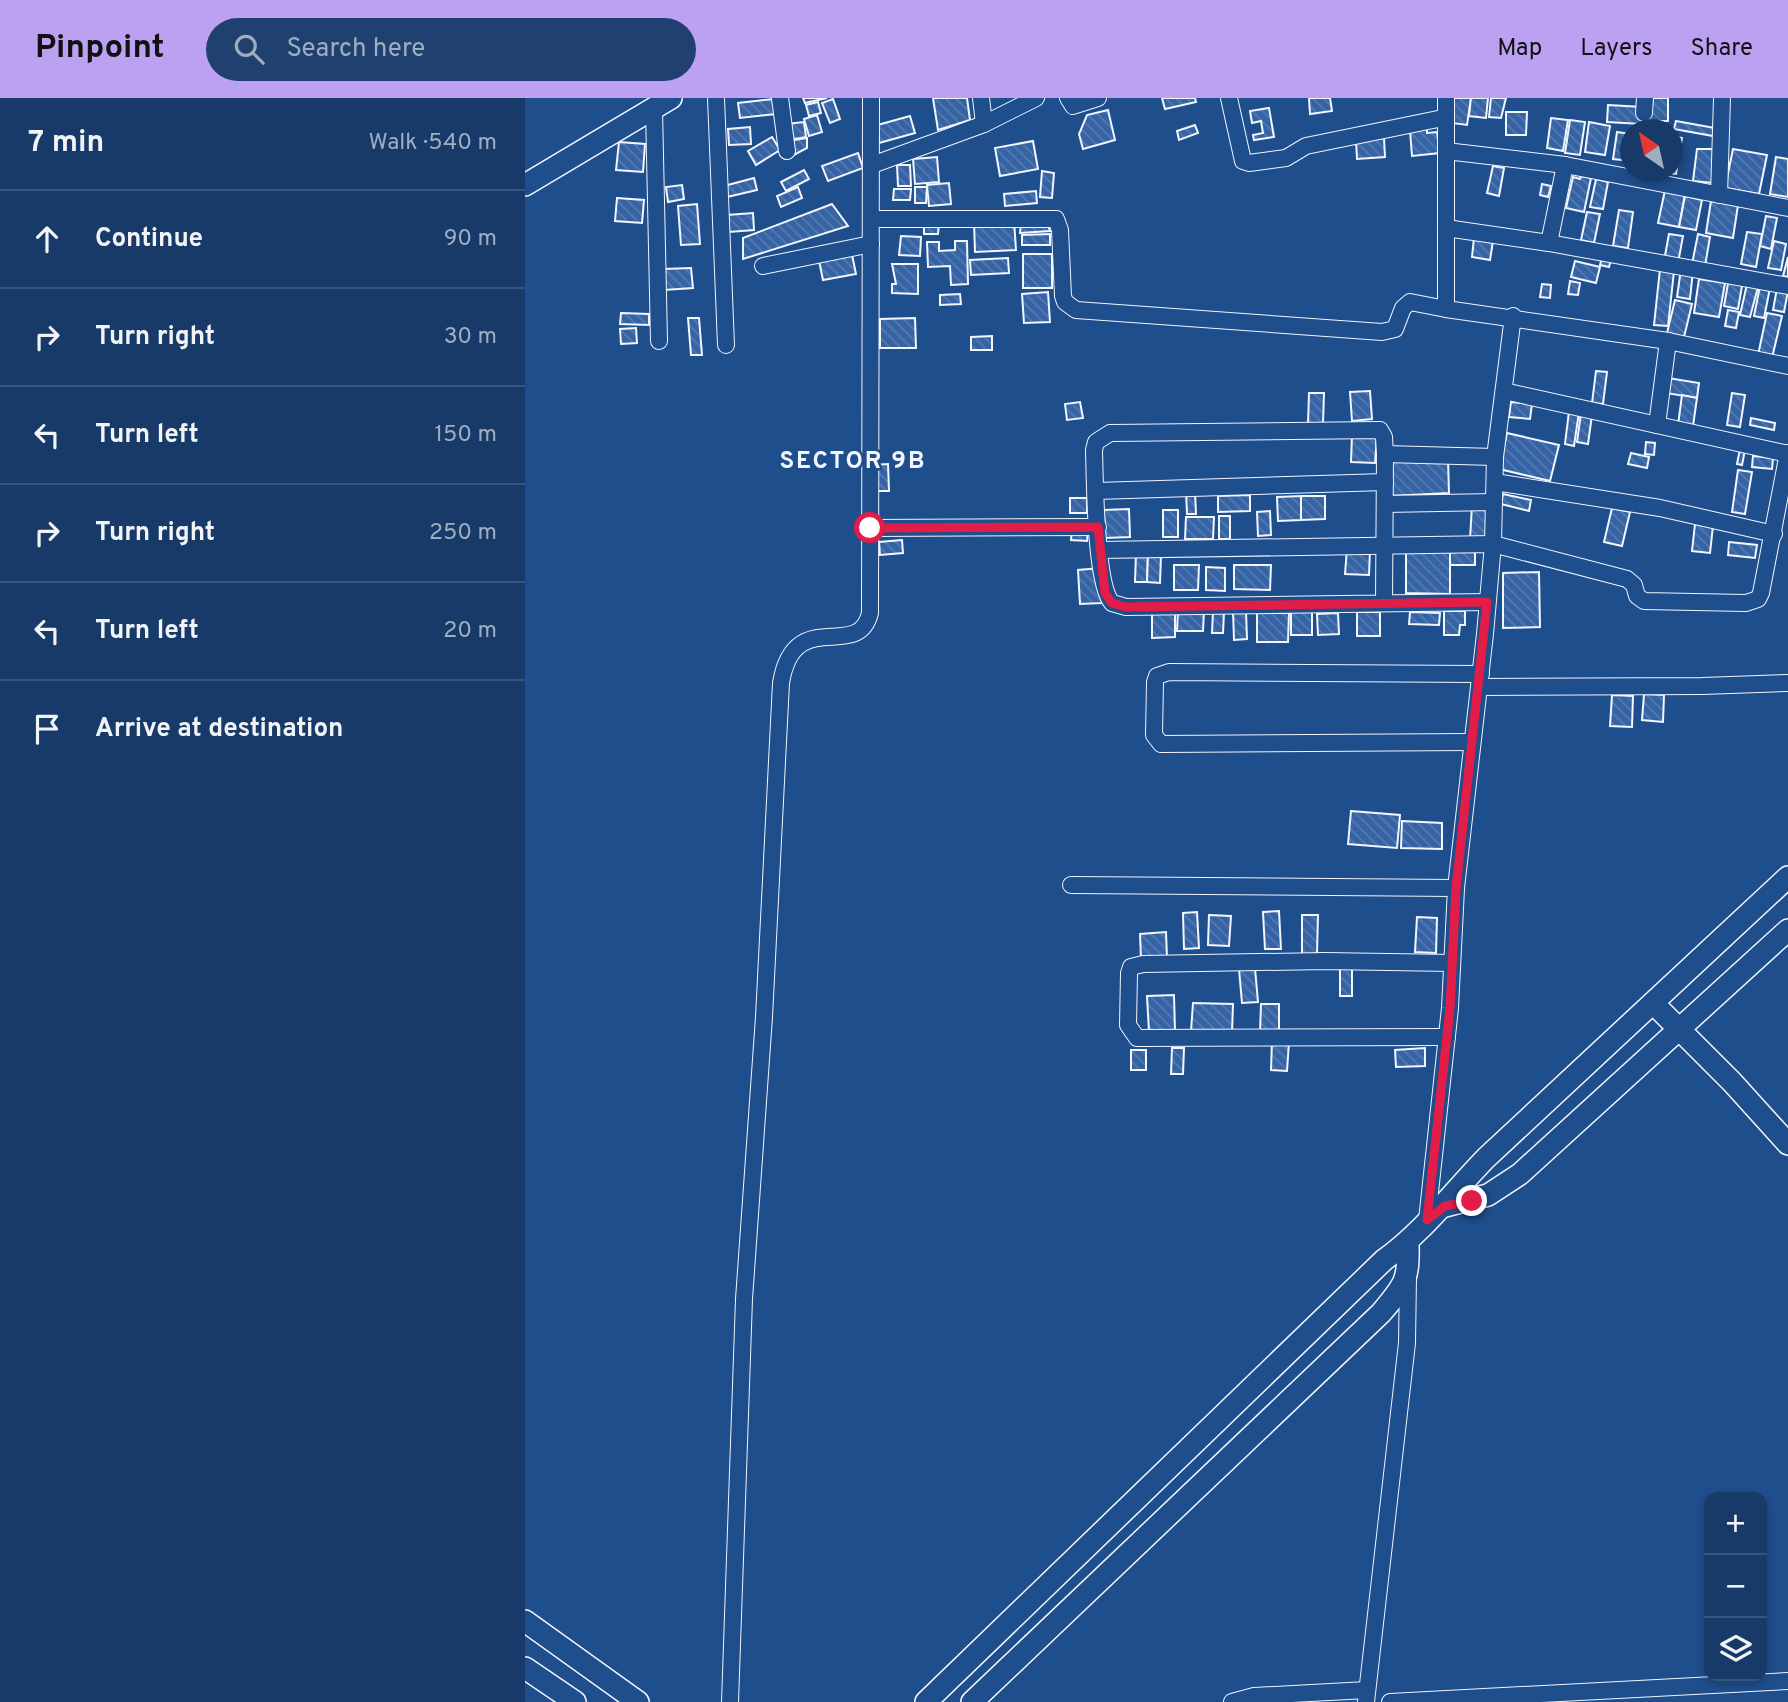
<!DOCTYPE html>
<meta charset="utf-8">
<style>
:root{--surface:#173a69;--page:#20416f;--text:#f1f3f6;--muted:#9eadc0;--line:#36547d;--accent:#bca0f2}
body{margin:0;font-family:Overpass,sans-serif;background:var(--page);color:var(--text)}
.controls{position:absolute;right:21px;bottom:21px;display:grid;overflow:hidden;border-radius:14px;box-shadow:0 4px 10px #0003}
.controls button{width:63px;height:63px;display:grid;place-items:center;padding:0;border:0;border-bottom:2px solid var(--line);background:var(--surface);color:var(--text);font:35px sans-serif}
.compass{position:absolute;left:1095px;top:21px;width:63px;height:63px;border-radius:50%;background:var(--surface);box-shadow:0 4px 10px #0003;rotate:326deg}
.stop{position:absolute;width:21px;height:21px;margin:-16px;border:5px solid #e11d48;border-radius:50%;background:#fff}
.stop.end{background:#e11d48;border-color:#fff;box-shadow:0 2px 7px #0008}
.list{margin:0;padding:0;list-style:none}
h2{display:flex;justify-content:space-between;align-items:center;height:91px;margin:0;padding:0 28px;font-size:30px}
h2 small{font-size:23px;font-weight:400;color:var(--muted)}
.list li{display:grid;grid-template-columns:46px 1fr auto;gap:21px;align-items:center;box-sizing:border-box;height:98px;padding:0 28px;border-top:2px solid var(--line)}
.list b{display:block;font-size:26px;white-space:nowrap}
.list em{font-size:23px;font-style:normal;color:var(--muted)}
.icon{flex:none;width:38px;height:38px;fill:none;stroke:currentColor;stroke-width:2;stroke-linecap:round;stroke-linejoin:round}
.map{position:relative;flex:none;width:1263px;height:1604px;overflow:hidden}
header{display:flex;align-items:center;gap:42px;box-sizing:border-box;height:98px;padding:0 35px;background:var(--accent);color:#111}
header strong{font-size:33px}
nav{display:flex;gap:38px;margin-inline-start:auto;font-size:24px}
.search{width:490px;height:63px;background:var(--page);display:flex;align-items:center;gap:18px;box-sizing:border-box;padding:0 24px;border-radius:38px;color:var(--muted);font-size:26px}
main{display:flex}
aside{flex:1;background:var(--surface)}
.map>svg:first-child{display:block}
</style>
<header>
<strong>Pinpoint</strong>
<div class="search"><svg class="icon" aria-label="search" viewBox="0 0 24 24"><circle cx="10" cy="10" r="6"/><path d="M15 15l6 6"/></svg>Search here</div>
<nav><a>Map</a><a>Layers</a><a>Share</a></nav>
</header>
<main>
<aside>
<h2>7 min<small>Walk · 540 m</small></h2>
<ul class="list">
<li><svg class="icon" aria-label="ahead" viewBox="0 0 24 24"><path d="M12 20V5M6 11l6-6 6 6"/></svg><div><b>Continue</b></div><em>90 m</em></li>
<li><svg class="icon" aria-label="right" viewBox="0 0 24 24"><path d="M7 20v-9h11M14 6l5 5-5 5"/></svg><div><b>Turn right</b></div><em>30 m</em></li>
<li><svg class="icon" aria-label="left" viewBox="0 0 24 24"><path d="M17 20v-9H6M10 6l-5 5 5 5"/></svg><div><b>Turn left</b></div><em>150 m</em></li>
<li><svg class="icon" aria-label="right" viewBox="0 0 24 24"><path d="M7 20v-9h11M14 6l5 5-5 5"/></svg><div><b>Turn right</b></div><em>250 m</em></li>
<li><svg class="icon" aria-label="left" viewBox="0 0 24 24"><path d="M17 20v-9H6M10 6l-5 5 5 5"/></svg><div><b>Turn left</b></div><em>20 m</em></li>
<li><svg class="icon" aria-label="arrive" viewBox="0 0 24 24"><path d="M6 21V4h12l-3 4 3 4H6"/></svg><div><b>Arrive at destination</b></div></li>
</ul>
</aside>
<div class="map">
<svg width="1263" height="1604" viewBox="0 0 1263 1604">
<defs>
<pattern id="building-back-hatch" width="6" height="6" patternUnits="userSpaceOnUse" patternTransform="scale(1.75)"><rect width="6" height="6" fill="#3563a3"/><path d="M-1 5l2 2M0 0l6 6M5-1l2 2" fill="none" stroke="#537ab1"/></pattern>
</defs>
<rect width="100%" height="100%" fill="#1f4e8c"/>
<g fill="url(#building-back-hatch)" stroke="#f2f6ff" stroke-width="2">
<polygon points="278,0 302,0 280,5"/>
<polygon points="408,0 442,0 445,22 413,32"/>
<polygon points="637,0 670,0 671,4 640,11"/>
<polygon points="784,0 805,0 807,13 785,16"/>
<polygon points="923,0 946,0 942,27 920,24"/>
<polygon points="946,0 963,0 961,20 944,18"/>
<polygon points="966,0 981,0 976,20 964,19"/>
<rect x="1123" y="0" width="20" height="23"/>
<polygon points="249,1 251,16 215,20 213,5"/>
<polygon points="308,1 315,21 305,25 297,5"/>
<polygon points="293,4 296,15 284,18 281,7"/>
<polygon points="1083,7 1117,9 1116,26 1082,24"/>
<polygon points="744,10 749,39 729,42 728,37 738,35 736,23 727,25 725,13"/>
<polygon points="583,12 590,42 558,51 554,36 562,17"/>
<polygon points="981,14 1002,14 1001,37 981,37"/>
<polygon points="292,17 297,34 284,38 279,21"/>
<polygon points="385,18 390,35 354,45 349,28"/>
<polygon points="1026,20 1043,22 1038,53 1022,50"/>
<polygon points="1045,22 1060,24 1055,57 1040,55"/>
<polygon points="1151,23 1190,30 1188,38 1149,31"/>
<polygon points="279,24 281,39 264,42 262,26"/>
<polygon points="1064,24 1085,28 1080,57 1060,54"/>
<polygon points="670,27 673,35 654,42 652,33"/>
<polygon points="1124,27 1146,31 1124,32"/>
<polygon points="225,29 226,46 204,47 203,31"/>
<polygon points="902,31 902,35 912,34 915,55 887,58 885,33"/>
<polygon points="1092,34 1106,36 1106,63 1088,61"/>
<polygon points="1148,38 1157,40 1151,76 1136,74 1148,74"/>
<polygon points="247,39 255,52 231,67 223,53"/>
<polygon points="282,40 282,50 267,58 263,43"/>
<polygon points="859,40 860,59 832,61 831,42"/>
<polygon points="508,43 513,71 475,78 470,50"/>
<polygon points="94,44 120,46 118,74 91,72"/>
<polygon points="1172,51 1189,51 1189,85 1168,83"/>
<polygon points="1208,51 1242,57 1234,96 1200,90"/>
<polygon points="333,55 338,70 303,83 297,68"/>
<polygon points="412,59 414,84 390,86 388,61"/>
<polygon points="1251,59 1263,61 1263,99 1245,96"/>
<polygon points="372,67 385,67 386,88 373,88"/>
<polygon points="968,68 979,70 974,98 962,95"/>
<polygon points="279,72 284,81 261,93 256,84"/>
<polygon points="517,73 529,75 527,100 515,99"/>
<polygon points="1056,78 1066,80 1059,114 1041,110 1048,79 1055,81"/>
<polygon points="229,80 232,92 202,99 199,88"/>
<polygon points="1071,81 1083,84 1078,111 1065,109"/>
<polygon points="424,85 426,106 404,108 402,87"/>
<polygon points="1017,86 1026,88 1023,99 1015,97"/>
<polygon points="157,87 159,101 143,104 141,89"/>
<polygon points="273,89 277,100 256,109 252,98"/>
<polygon points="390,89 402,89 401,105 390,105"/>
<polygon points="369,91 386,91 385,102 368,102"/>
<polygon points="1140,92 1160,96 1154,129 1133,125"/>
<polygon points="511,93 512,105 480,108 479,96"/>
<polygon points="1160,98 1177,102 1171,132 1154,129"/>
<polygon points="92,100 119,102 117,125 90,123"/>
<polygon points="1186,103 1213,107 1208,140 1181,135"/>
<polygon points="172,106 175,146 156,147 153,108"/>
<polygon points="307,106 323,128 218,161 218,140"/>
<polygon points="1094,112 1108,114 1103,150 1088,148"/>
<polygon points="1062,114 1075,116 1069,145 1056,142"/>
<polygon points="228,115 229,132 204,134 202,117"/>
<polygon points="1241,118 1252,120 1246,151 1235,148"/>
<polygon points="489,122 491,152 450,154 449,124"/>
<polygon points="399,124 414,124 413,136 399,136"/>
<polygon points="496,125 522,125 525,133 495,135"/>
<polygon points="1222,134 1237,136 1231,169 1216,166"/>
<polygon points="525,136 525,147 497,147 497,137"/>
<polygon points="1144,136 1158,138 1153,165 1139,163"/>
<polygon points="1173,136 1185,139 1180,168 1167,166"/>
<polygon points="376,138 396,139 395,158 374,157"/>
<polygon points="949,140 968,143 965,162 947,159"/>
<polygon points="430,143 442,143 443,186 426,187 425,168 403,169 402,144 414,144 414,153 430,152"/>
<polygon points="1249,143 1261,146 1256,172 1243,170"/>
<polygon points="326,152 331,176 298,182 293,158"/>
<rect x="498" y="156" width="29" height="34"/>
<polygon points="1078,156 1087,158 1084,169 1075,167"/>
<polygon points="1263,159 1263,179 1258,178"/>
<polygon points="483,160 484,175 446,177 445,162"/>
<polygon points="1050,163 1075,169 1071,185 1046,179"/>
<polygon points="367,166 393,166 393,196 367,195 367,186 371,186"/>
<polygon points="166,170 168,190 139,192 138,171"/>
<polygon points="1135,171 1149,173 1143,228 1129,227"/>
<polygon points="1156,171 1168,172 1165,201 1152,199"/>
<polygon points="1204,180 1218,182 1213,211 1199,208"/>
<polygon points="1174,181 1200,185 1194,219 1169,215"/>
<polygon points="1045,183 1055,185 1053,197 1043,196"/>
<polygon points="1017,186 1026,187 1025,200 1015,199"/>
<polygon points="1222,186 1233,189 1225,219 1215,217"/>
<polygon points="1235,188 1245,190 1239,220 1229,218"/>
<polygon points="1252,190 1263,193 1259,214 1248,212"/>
<polygon points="523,194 525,224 499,225 497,196"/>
<polygon points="435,196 436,206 415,207 415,197"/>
<polygon points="1150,202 1167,206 1159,239 1142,235"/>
<polygon points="1203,212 1214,214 1211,230 1200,228"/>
<polygon points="96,215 124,216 124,227 95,226"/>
<polygon points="1242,215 1257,218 1247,260 1233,257"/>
<polygon points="163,220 174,220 177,257 166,257"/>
<polygon points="390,220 391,250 355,250 355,221"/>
<polygon points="111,230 112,245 96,246 95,231"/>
<polygon points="467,238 467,252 446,252 446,239"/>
<polygon points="1071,273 1082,274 1078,306 1067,305"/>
<polygon points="1143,280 1174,285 1172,300 1141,295"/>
<polygon points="845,293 847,321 827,323 825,294"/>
<polygon points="784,295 799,295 798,326 783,326"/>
<polygon points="1207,295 1220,297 1215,329 1202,327"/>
<polygon points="1157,297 1172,300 1168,328 1153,327"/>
<polygon points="555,304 558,320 542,322 540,306"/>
<polygon points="986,304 1007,306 1005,321 984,319"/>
<polygon points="1044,313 1054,314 1049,348 1040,346"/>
<polygon points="1056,315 1067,317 1063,346 1052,344"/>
<polygon points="1226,320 1250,325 1249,332 1225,327"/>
<polygon points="982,335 1034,347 1025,383 974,371"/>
<polygon points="827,337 852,338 850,365 826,364"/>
<polygon points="1121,344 1130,345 1129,357 1120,356"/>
<polygon points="1215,351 1220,352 1217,367 1212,366"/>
<polygon points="1106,355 1124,359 1122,370 1103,366"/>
<polygon points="1228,358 1248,360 1247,371 1227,369"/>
<polygon points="923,361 924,395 865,398 864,364"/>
<polygon points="363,366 364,393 347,393 347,367"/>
<polygon points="1213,372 1227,374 1220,416 1207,414"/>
<polygon points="661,394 670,394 671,416 662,416"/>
<polygon points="978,396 1006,402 1004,413 976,406"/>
<polygon points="725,397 725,413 693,414 693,398"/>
<polygon points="776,398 800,398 800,421 776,422"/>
<polygon points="776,398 776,422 753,423 752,399"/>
<rect x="545" y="400" width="17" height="15"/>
<polygon points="947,407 965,408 963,442 945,441"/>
<polygon points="1087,410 1105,414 1097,448 1079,444"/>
<polygon points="604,411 605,439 580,440 579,412"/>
<rect x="638" y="412" width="15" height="27"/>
<polygon points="745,413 746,437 733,438 732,414"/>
<rect x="694" y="418" width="11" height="23"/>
<polygon points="661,419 689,419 688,441 660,441"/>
<polygon points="1170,426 1188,428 1185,455 1167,453"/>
<polygon points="547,430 563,431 562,443 546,442"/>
<polygon points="377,442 378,455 355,457 354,444"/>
<polygon points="1204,444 1232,447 1230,460 1203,457"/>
<polygon points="881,449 925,450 925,496 881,495"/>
<polygon points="822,451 845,452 844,477 820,476"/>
<polygon points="925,451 950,452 950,467 925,467"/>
<polygon points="611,456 623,456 622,484 610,484"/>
<polygon points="623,456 636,457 635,485 622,484"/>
<polygon points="649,467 674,467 673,492 649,492"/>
<polygon points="709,467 746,467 745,492 709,491"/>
<polygon points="681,469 700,470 700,493 681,492"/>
<polygon points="575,470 577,505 555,506 553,472"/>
<polygon points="1014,474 1015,529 978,530 978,475"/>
<polygon points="653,511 679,512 678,533 652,533"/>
<polygon points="708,513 721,513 722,541 709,542"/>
<rect x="766" y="513" width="21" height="24"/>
<polygon points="919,513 940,513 940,527 935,527 934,537 919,537"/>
<polygon points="650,514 650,539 627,540 627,515"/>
<polygon points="688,514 699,514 698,535 687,535"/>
<rect x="832" y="514" width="23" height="24"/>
<polygon points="885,514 915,515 914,527 884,526"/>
<polygon points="732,515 764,515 763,544 732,544"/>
<polygon points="813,515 814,536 793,537 792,516"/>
<polygon points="1119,596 1139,597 1138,624 1117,622"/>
<polygon points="1087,597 1108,598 1107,629 1085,628"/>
<polygon points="826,713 875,717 872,750 823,746"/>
<polygon points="877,723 917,725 917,751 876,750"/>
<polygon points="754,813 756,851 740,851 738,814"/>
<polygon points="672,814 674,850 659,851 658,815"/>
<polygon points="684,817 706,818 704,848 683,847"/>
<polygon points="777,817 793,817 792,856 777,856"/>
<polygon points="892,819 912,820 911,855 890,854"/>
<polygon points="641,834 642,860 616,861 615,836"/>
<rect x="815" y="868" width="12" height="30"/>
<polygon points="730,870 733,904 717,905 714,871"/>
<polygon points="649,897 650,933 624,934 622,898"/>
<polygon points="668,905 708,906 707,935 666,933"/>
<polygon points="736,906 754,906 754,935 735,935"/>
<polygon points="747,943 764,944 762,973 746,972"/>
<polygon points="647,950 659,950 658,976 646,976"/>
<polygon points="900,950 900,968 871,969 870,952"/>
<rect x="606" y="952" width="15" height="20"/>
</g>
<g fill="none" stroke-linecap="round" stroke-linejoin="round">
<defs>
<g id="street">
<polyline points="191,0 201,247"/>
<polyline points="255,0 262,53"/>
<polyline points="456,0 459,26 511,0"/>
<polyline points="543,0 548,8 573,0"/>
<polyline points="704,0 718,63 724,65 761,60 781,48 918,20"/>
<polyline points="921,0 921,211 1143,243 1263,268"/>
<polyline points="129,11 134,243"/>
<polyline points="1119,15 1120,0"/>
<polyline points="921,53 1040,67 1263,110"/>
<polyline points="347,67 459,26"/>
<polyline points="1194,97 1197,0"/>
<polyline points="346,121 531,121 535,132 538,198 540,204 551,212 857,234 870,231 878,210 885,204 921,211"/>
<polyline points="921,130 1024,145 1263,188"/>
<polyline points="1024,145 1040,67"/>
<polyline points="238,168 346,146"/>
<polyline points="979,293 1263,356"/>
<polyline points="1132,327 1143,243"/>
<polyline points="860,356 970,359"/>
<polyline points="970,384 1135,410 1249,436"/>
<polyline points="571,393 860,384"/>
<polyline points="860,406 969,404"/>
<polyline points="345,430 573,429"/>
<polyline points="575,452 968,446 1102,481 1109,487 1112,498 1119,503 1221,505 1233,501 1236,495 1263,355"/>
<path d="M 859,505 L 860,356 L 859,339 L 855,332 L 585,335 L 571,344 L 569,352 C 570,382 570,486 587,505 L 601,509 L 962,504"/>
<polyline points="954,589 1177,588 1263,585"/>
<polyline points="947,644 636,646 629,637 630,584 632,578 644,574 956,576"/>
<polyline points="546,787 931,790"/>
<polyline points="922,939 612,940 603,927 604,875 606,869 618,866 800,863 927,865"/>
<polyline points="902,1122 925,910 931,790 960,536 968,446 970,359 988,218"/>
<path d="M 205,1604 L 219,1201 L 239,919 L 256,585 C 269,506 333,565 345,515 L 346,0"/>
<polyline points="707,1604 729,1598 842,1592"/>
<polyline points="841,1604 882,1245 883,1179"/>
<polyline points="865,1604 1263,1583"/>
</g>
<g id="secondary">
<polyline points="0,87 146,0"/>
<polyline points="1128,905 1207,984 1263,1046"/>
<polyline points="920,1108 963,1097 995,1076 1263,832"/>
<polyline points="0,1523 113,1604"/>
<polyline points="0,1570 50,1604"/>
<path d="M 401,1604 L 859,1162 C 899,1133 927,1095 961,1060 L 1263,779"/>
<path d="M 447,1604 L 856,1215 C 880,1187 884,1182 883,1145"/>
</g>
</defs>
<use href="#street" stroke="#f2f6ff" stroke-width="18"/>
<use href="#secondary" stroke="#f2f6ff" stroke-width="24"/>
<use href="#street" stroke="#1f4e8c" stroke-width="16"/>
<use href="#secondary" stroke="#1f4e8c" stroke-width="21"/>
</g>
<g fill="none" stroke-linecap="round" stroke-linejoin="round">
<polyline stroke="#e11d48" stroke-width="9" points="345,430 573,429 580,495 587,505 601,509 962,504 931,790 925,910 902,1122 920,1108 947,1103"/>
</g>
<g text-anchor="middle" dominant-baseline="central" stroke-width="5" stroke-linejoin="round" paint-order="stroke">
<g font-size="24" font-weight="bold" letter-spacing="2" fill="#f2f6ff" stroke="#1f4e8c">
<text x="328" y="364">SECTOR 9B</text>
</g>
</g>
</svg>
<div class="controls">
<button>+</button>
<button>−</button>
<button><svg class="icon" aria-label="layers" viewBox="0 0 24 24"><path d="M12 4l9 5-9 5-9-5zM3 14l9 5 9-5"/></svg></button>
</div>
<svg class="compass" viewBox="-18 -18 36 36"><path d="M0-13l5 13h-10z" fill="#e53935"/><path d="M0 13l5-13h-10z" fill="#9eadc0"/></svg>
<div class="stop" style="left:345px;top:430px"></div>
<div class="stop end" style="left:947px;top:1103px"></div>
</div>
</main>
